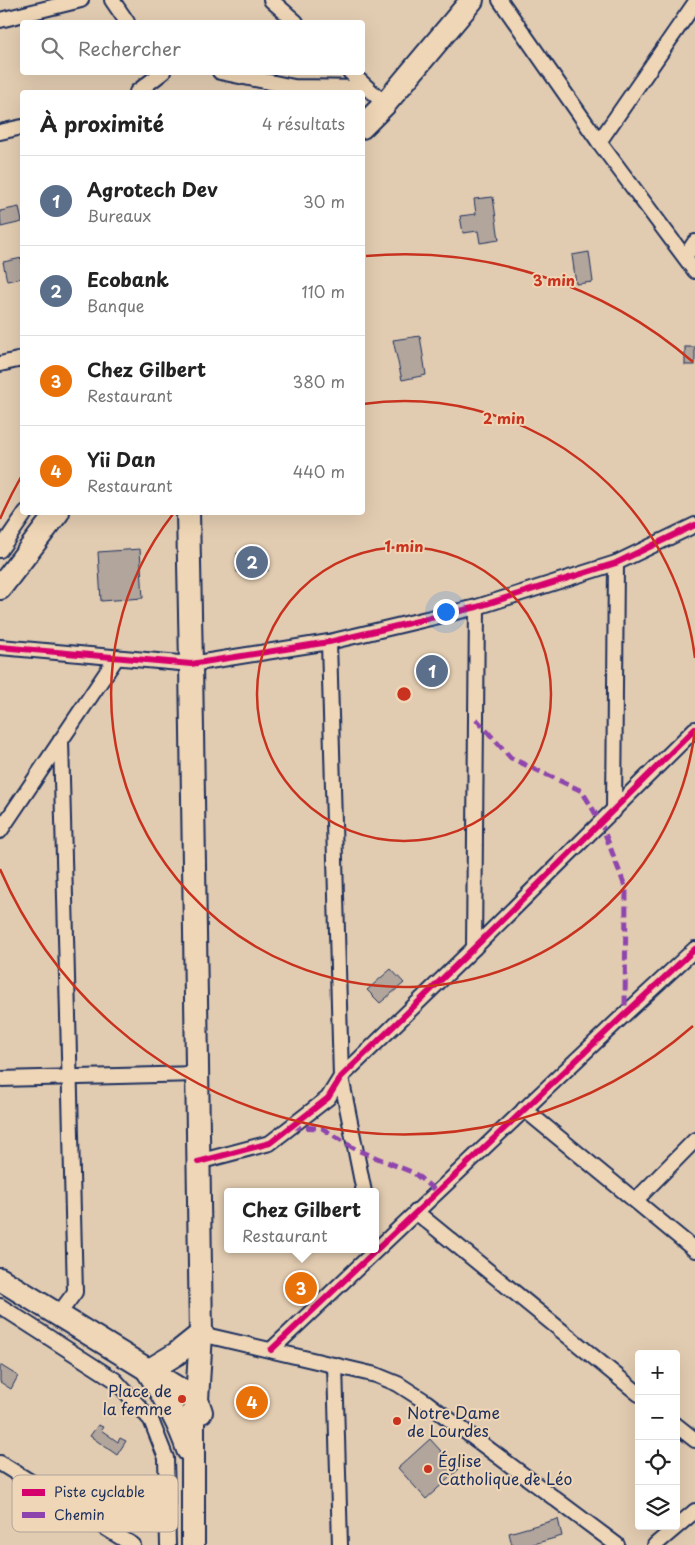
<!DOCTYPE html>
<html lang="fr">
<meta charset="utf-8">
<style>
:root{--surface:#fff;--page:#f6f6f6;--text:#222;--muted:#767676;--line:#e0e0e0;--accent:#d93025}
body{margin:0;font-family:"Playpen Sans",sans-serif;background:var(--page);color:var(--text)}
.controls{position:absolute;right:15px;bottom:15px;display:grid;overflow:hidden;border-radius:5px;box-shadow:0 5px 20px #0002}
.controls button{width:45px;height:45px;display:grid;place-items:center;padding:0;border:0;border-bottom:1px solid var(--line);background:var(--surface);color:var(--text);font:25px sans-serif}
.you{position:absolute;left:445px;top:611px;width:18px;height:18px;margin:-12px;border:4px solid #fff;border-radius:50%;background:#1a73e8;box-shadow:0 0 0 8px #1a73e833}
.badge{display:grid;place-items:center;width:32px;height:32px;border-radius:50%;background:var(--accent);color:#fff;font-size:16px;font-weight:700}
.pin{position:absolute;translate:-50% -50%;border:2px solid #fff;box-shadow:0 1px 5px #0006}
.popup{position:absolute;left:224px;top:1188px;width:155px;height:65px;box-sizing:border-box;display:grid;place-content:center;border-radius:5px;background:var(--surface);filter:drop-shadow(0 1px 4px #0005);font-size:16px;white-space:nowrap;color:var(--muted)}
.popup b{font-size:19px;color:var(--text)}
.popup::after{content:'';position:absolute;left:50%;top:100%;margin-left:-10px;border:10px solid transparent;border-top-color:var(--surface)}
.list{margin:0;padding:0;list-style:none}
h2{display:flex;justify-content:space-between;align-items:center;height:65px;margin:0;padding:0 20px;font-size:21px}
h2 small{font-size:16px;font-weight:400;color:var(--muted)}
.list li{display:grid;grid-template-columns:32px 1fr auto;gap:15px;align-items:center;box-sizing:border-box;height:90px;padding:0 20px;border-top:1px solid var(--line)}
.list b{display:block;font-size:19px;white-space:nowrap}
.list p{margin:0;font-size:16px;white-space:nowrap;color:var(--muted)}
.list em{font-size:16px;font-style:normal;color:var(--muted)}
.icon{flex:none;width:28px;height:28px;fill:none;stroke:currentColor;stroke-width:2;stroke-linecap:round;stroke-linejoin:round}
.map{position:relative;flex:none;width:695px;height:1545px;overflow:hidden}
.search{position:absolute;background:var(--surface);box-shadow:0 5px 20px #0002;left:20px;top:20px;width:345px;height:55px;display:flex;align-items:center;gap:12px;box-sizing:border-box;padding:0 18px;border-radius:5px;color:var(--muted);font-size:19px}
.panel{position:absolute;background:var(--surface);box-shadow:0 5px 20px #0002;left:20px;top:90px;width:345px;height:425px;border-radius:5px}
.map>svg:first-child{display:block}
</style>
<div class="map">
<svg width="695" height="1545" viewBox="0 0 695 1545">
<rect width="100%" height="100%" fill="#e2ccb1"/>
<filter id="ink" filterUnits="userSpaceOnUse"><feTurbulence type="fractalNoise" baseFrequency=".02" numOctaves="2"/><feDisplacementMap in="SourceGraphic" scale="10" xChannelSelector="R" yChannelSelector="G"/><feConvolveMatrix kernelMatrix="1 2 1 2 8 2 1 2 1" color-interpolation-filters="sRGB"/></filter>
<g filter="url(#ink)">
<g fill="#b1a59c" stroke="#1b2f5e">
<polygon points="493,197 499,240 480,243 478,231 463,233 460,216 476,214 474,199"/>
<polygon points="19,207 22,222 1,227 0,211"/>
<polygon points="589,252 593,282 576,284 572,255"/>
<polygon points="22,258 22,278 7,281 3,262"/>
<polygon points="420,336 426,375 402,380 393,340"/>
<rect x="685" y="347" width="10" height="18"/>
<polygon points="140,549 143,598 101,601 98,552"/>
<polygon points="267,552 268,571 237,572 237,553"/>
<polygon points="391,969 404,983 380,1003 367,990"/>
<polygon points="0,1365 18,1376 11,1389 0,1382"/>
<polygon points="98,1425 103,1427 101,1430 118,1442 120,1438 126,1441 117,1455 90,1436"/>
<polygon points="430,1439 458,1470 426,1499 398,1468"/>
<polygon points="558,1519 562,1536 530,1545 512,1545 509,1533"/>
</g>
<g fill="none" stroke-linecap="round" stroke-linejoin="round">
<defs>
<g id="minor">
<polyline points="112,0 127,22"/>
<polyline points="271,0 296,22"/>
<polyline points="500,0 599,142 695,271"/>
<polyline points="0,20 81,0"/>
<polyline points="220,72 294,87 367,88"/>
<polyline points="350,72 385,104"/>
<polyline points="137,92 163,72"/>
<polyline points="0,132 22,127"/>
<polyline points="599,142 695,3"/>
<polyline points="685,257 695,242"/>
<polyline points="0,364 22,359"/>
<polyline points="0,550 26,512"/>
<polyline points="329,642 341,1077 364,1192"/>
<polyline points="0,647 191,664 329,642 477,607 616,563 695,525"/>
<polyline points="614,811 616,563"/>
<polyline points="0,831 117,657"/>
<polyline points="474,948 477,607"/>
<polyline points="0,1079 197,1074"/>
<polyline points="524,1109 695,1250"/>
<polyline points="198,1162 270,1143 328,1098 341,1077 474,948 695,729"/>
<polyline points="636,1200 695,1140"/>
<polyline points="416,1212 639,1394"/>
<polyline points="0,1306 115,1380 151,1420 166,1458 168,1545"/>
<polyline points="58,1315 75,1292 61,740"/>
<polyline points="201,1334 376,1375 398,1384 426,1402 617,1545"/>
<polyline points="271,1350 625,1014 695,949"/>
<polyline points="335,1365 340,1545"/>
<polyline points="676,1425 695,1440"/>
<polyline points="0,1463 133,1545"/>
<polyline points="655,1545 695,1511"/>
</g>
<g id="primary">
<polyline points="362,127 385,104 472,0"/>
<polyline points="188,512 191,664 201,1334 197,1400 193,1414 193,1545"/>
<polyline points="0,588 58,512"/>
<polyline points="0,1279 197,1400 201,1412"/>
<path d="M 188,1450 C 179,1422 164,1396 148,1371 L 176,1354 L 201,1334"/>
</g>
</defs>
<use href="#minor" stroke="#1b2f5e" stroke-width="18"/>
<use href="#primary" stroke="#1b2f5e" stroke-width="26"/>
<use href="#minor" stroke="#efd6b6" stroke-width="14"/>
<use href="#primary" stroke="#efd6b6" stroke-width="22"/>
<g stroke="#8e44ad" stroke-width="5" stroke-dasharray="10 5" stroke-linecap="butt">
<polyline points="476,719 511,758 582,791 601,823 626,889 625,1014"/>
<polyline points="291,1127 322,1128 355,1149 414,1173 437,1192"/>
</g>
<defs>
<g id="cycleway">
<polyline points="0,647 191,664 329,642 477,607 616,563 695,525"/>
<polyline points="198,1162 270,1143 328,1098 341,1077 474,948 695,729"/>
<polyline points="271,1350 625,1014 695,949"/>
</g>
</defs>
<use href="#cycleway" stroke="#efd6b6" stroke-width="9"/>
<use href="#cycleway" stroke="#d6006c" stroke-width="6"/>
</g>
</g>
<g fill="none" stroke="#c8321e" stroke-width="2.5">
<circle cx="404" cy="694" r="147"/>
<path d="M695 730A293 293 0 1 1 173 514M363 404A293 293 0 0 1 695 658"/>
<path d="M693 1026A440 440 0 0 1 0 869M0 519A440 440 0 0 1 21 477M366 256A440 440 0 0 1 693 362"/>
</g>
<g fill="#c8321e" stroke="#efd6b6" stroke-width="2">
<circle cx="182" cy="1399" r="5"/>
<circle cx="397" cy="1421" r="5"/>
<circle cx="428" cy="1469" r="5"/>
</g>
<g text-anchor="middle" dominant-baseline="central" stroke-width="4" stroke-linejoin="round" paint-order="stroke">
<g font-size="16" fill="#1b2f5e" stroke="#efd6b6" text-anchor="start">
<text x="172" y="1390" text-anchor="end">Place de<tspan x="172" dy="18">la femme</tspan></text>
<text x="407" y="1412">Notre Dame<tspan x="407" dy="18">de Lourdes</tspan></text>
<text x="438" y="1460">Église<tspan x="438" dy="18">Catholique de Léo</tspan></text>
</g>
</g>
<rect x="12" y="1475" width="166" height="57" rx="8" fill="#efd6b6" stroke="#afa49c" stroke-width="1"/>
<rect x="22" y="1489" width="23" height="7" fill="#d6006c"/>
<rect x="22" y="1512" width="23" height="6" fill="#8e44ad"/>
<g font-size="14" fill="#1b2f5e">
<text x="54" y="1497">Piste cyclable</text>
<text x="54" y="1520">Chemin</text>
</g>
<circle cx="404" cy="694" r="8" fill="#c8321e" stroke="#efd6b6" stroke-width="2.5"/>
<g font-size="15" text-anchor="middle" font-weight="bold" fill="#c8321e" stroke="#efd6b6" stroke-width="4" stroke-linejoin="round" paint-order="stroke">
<text x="554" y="286">3 min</text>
<text x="504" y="424">2 min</text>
<text x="404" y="552">1 min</text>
</g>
</svg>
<div class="controls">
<button>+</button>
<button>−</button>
<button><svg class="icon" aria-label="locate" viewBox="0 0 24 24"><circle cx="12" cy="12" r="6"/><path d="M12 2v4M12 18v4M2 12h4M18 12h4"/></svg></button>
<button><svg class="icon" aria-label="layers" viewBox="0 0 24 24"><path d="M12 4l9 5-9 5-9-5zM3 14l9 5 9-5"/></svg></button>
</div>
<div class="you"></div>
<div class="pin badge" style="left:432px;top:671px;background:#5c6f8a">1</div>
<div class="pin badge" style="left:252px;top:562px;background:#5c6f8a">2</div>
<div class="pin badge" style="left:301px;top:1288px;background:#e8710a">3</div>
<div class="popup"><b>Chez Gilbert</b>Restaurant</div>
<div class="pin badge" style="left:252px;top:1402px;background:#e8710a">4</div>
<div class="search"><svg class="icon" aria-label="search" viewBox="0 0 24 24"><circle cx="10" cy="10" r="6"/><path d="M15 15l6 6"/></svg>Rechercher</div>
<section class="panel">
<h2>À proximité<small>4 résultats</small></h2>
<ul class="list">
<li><span class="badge" style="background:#5c6f8a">1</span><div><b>Agrotech Dev</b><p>Bureaux</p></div><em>30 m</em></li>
<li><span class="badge" style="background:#5c6f8a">2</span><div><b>Ecobank</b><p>Banque</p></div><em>110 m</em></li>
<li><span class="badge" style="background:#e8710a">3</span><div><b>Chez Gilbert</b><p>Restaurant</p></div><em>380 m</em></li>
<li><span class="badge" style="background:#e8710a">4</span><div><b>Yii Dan</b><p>Restaurant</p></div><em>440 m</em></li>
</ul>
</section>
</div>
